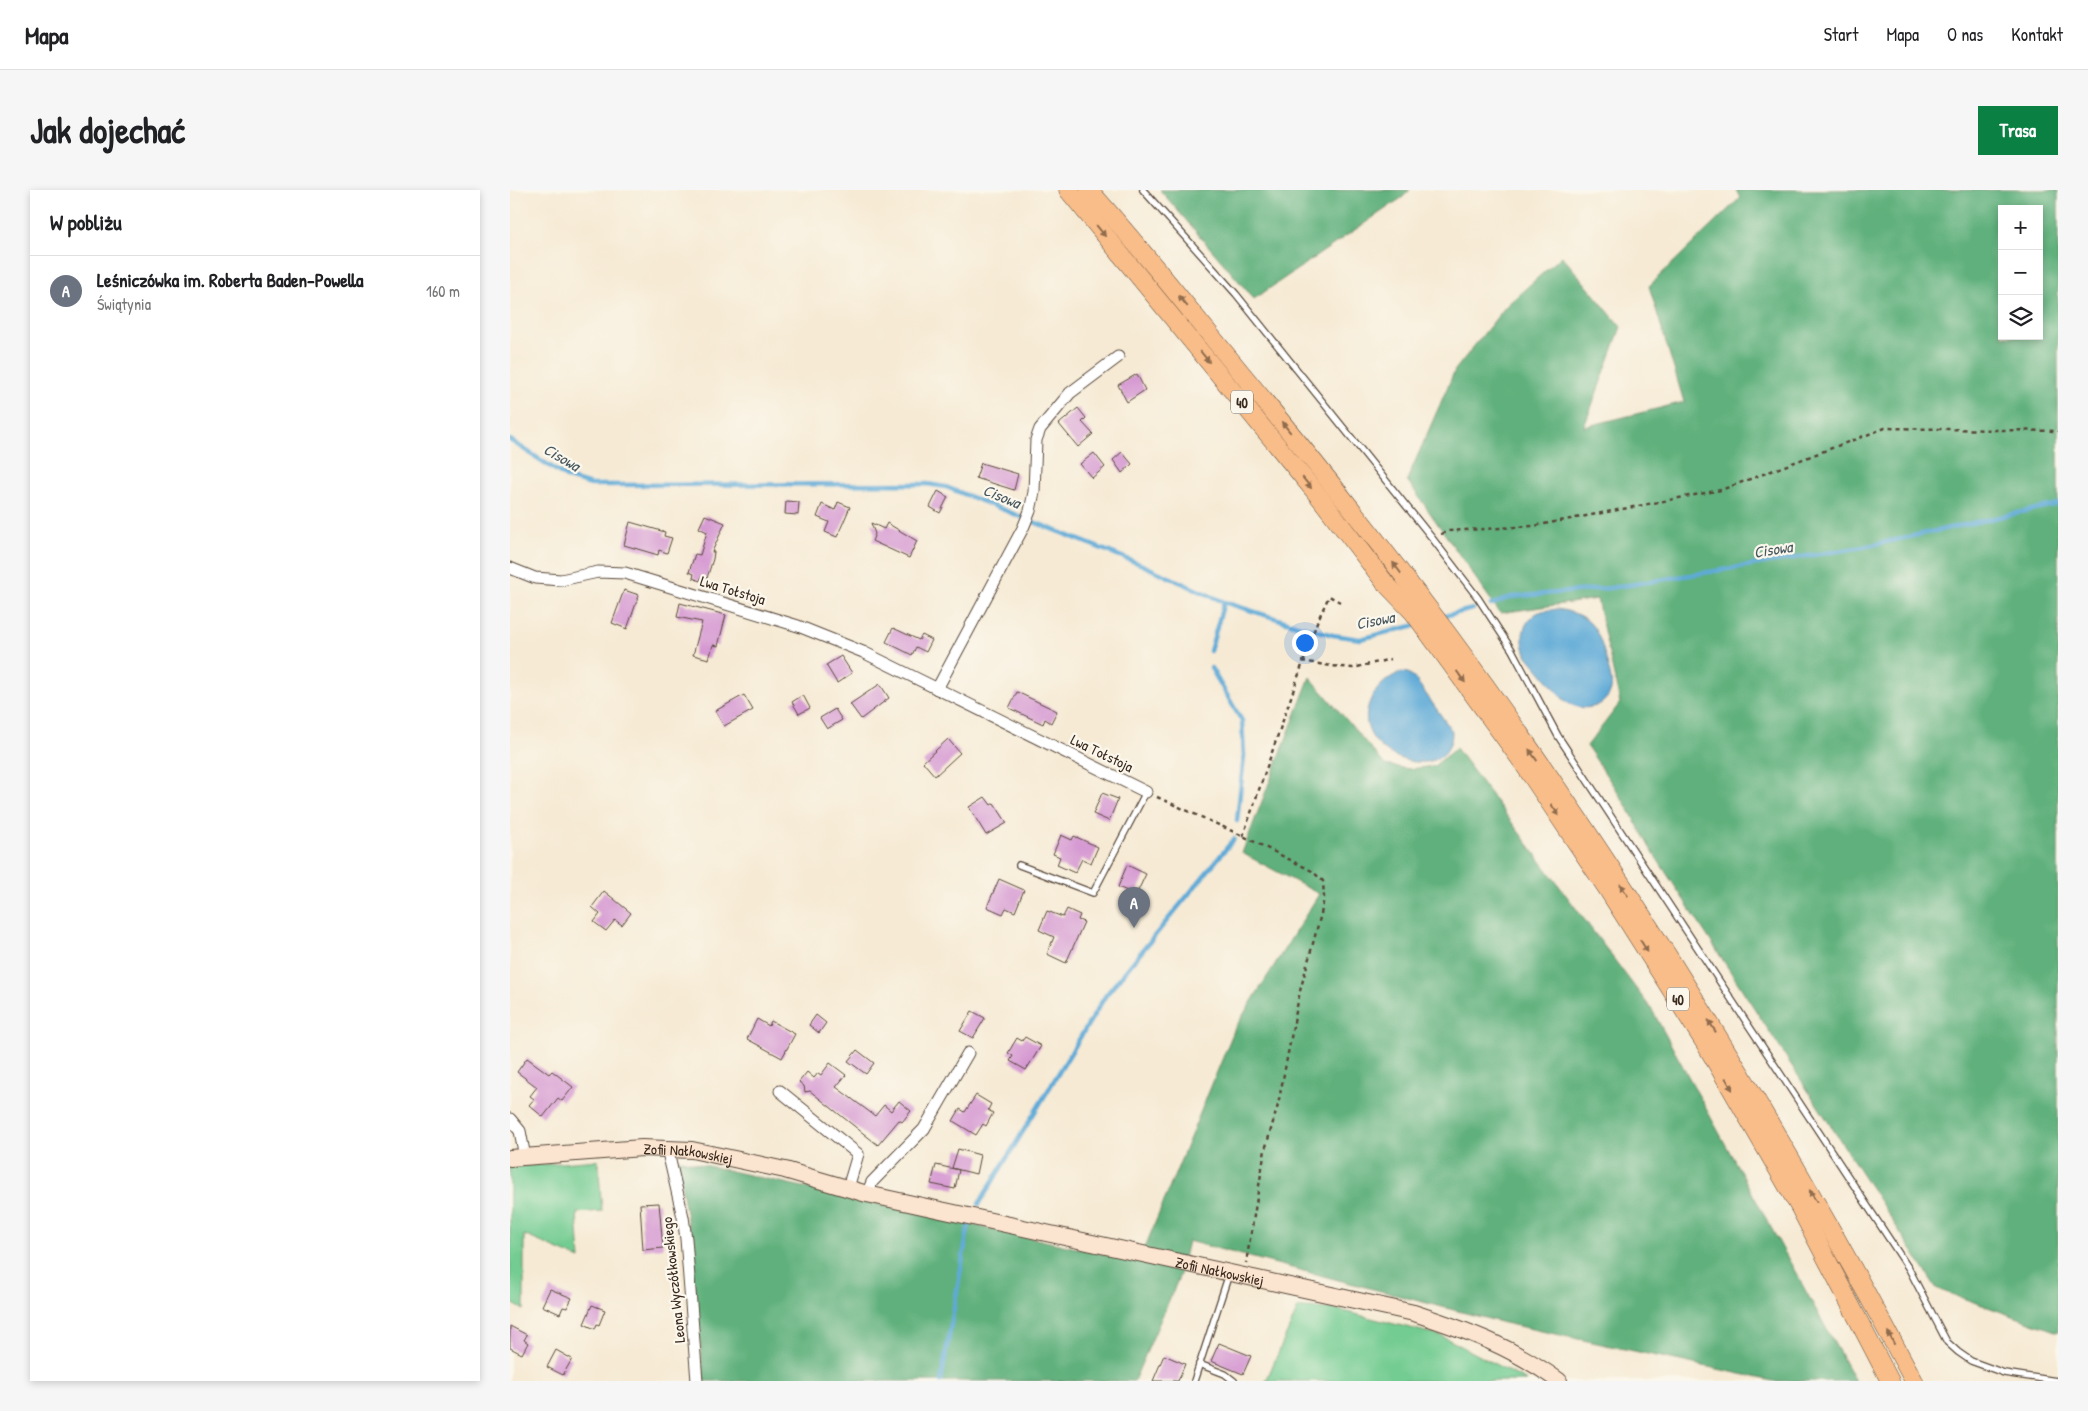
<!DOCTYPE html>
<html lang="pl">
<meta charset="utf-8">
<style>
:root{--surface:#fff;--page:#f6f6f6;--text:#202124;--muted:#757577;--line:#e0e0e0;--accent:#0b8043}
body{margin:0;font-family:"Patrick Hand",sans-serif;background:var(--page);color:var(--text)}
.controls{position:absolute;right:15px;top:15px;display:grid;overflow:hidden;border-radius:0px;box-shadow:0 2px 8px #0003}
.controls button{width:45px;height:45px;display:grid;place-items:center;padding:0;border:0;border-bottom:1px solid var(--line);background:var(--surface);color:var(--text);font:25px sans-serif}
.you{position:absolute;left:794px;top:452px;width:18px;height:18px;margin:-12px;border:4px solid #fff;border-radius:50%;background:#1a73e8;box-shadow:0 0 0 8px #1a73e833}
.badge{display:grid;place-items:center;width:32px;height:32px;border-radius:50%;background:var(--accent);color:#fff;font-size:16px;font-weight:700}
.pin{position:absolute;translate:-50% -41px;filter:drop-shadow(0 1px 2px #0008)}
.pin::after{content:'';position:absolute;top:26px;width:18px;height:15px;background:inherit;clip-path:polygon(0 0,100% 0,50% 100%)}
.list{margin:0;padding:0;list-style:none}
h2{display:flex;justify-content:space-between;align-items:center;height:65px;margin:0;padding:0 20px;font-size:21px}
h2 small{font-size:16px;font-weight:400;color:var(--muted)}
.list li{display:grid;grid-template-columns:32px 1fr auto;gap:15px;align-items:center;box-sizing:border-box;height:70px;padding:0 20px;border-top:1px solid var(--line)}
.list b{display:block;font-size:19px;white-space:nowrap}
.list p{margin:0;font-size:16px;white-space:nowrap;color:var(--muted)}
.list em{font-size:16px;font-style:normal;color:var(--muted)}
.icon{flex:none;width:28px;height:28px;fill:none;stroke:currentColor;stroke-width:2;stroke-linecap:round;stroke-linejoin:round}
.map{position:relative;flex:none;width:1548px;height:1191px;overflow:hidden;border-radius:0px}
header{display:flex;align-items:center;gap:30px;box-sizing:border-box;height:70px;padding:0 25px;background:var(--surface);border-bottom:1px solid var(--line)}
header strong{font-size:24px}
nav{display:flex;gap:28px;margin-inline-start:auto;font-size:18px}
.intro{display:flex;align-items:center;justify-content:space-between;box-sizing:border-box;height:120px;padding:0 30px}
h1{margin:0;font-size:35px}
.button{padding:12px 22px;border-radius:0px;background:var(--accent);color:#fff;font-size:18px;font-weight:700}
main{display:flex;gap:30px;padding:0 30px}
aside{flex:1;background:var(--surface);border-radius:0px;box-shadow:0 2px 8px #0003}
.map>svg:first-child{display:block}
</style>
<header>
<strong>Mapa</strong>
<nav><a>Start</a><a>Mapa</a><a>O nas</a><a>Kontakt</a></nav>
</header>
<div class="intro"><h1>Jak dojechać</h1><a class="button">Trasa</a></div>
<main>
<aside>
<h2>W pobliżu<small></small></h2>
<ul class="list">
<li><span class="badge" style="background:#6b7280">A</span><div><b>Leśniczówka im. Roberta Baden-Powella</b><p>Świątynia</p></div><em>160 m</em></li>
</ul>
</aside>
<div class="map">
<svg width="1548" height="1191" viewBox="0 0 1548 1191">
<rect width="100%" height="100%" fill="#fbf7ec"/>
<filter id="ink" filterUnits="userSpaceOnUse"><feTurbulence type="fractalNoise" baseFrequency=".02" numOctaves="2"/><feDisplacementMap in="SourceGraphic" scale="10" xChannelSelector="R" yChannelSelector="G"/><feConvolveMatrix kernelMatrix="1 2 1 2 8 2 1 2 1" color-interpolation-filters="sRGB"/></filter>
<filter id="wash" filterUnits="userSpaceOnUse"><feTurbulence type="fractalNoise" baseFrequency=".0096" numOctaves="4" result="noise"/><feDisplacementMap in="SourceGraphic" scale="20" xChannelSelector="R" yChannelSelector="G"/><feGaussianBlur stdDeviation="1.12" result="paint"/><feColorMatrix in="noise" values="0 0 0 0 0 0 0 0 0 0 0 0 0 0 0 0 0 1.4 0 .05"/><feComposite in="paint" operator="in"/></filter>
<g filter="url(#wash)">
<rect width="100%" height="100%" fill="#f6ead4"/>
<g fill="#73cc92" stroke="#577b58">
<polygon points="88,970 92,1021 67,1023 70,1069 14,1045 14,1120 0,1112 0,977"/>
<polygon points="788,1118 825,1119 932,1146 1017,1191 756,1191"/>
</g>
<g fill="#5eb07c" stroke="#4c6d4d" fill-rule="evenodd">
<polygon points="650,0 900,0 893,7 744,109"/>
<path d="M 1226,0 L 1548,0 L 1548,1142 L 1427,1099 L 1140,658 L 1118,618 L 1077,556 L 1110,513 L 1087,409 L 990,423 L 897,290 L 945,180 L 996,116 L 1052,66 L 1111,137 L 1074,237 L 1174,212 L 1139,96 L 1230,8 ZM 1492,19 L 1529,19 L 1529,146 L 1492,146 Z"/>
<polygon points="800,487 875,575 900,579 924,576 946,558 1142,820 1345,1191 1263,1191 994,1133 678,1051 670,1085 624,1191 194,1191 178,1035 167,969 629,1072 725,838 809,704 732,663"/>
</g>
<g fill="#5eaad7" stroke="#4c6a7a">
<path d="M 1047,419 C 1084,425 1088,440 1097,473 C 1099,481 1103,491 1101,500 C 1094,521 1068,522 1054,510 L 1017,466 C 1010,451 1011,433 1027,423 C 1032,420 1042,420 1047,419 Z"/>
<path d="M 892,482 L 898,483 L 904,487 L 942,541 C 943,601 833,566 861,509 C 867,497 879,486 892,482 Z"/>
</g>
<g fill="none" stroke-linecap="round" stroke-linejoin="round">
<g stroke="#5eaad7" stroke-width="4.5">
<polyline points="0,250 58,288 81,295 417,294 436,297 630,374 714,412 787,435 823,445 850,449 906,435"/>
<polyline points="981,415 1001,407 1100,398 1353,357 1548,314"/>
<polyline points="930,427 963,419"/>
<polyline points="700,461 714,412"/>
<polyline points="701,478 732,531 734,566 727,631"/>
<polyline points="469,1014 596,805 724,649"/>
<polyline points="431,1191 459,1033"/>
</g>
</g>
<g id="blocks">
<g fill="#d598d2">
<polygon points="627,184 635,200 617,212 608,195"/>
<polygon points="568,218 576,228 572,232 583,244 568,257 549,234"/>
<polygon points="612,262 622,274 612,283 603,270"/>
<polygon points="584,263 595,277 582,288 570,274"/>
<polygon points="471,273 508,284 504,300 466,288"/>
<polygon points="428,301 438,307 430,323 420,317"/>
<polygon points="276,311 289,312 288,325 275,324"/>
<polygon points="328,312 340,317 327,347 315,342 319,332 307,327 312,314 325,320"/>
<polygon points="195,325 215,333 202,362 204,362 203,369 197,388 192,386 190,391 183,388 184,384 179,382 185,364 190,365 197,342 189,338"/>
<polygon points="120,332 155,342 154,346 162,348 157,363 149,360 148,365 114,355"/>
<polygon points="361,333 374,339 377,333 407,351 399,368 362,351 365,344"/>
<polygon points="114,400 129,405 117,439 102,433"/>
<polygon points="170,413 216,425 208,456 203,455 199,469 183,465 192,432 167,427"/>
<polygon points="383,438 409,450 412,445 422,450 416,462 406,457 402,465 376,452"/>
<polygon points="331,466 342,483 327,493 316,475"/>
<polygon points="370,494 379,508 351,529 340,514"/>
<polygon points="507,502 547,521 541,533 535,529 533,534 499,518"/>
<polygon points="234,505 243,520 214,536 205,521"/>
<polygon points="293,505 300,518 289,524 282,512"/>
<polygon points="325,519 332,530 317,539 310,528"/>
<polygon points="438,549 450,563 425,586 413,572"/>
<polygon points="592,603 608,609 599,631 583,624"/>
<polygon points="475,607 481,615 484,613 497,633 476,645 459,617"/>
<polygon points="551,645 562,650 564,646 588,657 581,673 572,669 565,683 547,675 550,667 543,664"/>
<polygon points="617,675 636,684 626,705 608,697"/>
<polygon points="489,689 514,700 505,722 496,718 493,724 477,717"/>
<polygon points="94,701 121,723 112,735 105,730 96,741 84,732 90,724 82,717"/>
<polygon points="557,719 570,725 568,730 574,732 556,773 537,764 544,747 529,740 537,721 553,727"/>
<polygon points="462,821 475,828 463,848 450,841"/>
<polygon points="306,825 316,833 309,843 299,835"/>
<polygon points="247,829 259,836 261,831 285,844 272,868 237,849"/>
<polygon points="515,847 531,856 516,880 500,871 503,866 498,863 507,848 512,851"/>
<polygon points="347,860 364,873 356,884 338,871"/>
<polygon points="17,868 39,884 42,881 63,897 52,911 48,908 33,927 19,915 24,909 20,906 27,897 7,882"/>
<polygon points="320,873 336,885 326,897 365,926 374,915 381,921 389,911 401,921 392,932 389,930 368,955 300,901 295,902 294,896 289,892 297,882 304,888 308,883 311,885"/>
<polygon points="466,905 481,914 478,920 483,923 476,936 473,934 466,945 443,931 450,919 455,922"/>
<polygon points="448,959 470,965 466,984 442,978"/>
<polygon points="426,975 449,980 445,999 421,994"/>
<polygon points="149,1013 153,1058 133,1060 130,1014"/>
<polygon points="40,1099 62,1108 57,1118 53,1117 50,1124 32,1116"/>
<polygon points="82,1115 95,1120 89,1135 87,1134 85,1139 74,1134"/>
<polygon points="0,1136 17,1145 14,1150 18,1153 12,1164 0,1158"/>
<polygon points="709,1153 741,1166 733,1184 701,1171"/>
<polygon points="46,1160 62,1169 53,1185 37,1177"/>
<polygon points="654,1165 675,1174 668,1191 643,1191"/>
</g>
</g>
</g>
<g filter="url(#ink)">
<use href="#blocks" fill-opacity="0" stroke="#574739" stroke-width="1"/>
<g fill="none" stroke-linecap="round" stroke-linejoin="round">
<defs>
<g id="lane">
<polyline points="633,0 726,104 922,348 968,408 1002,460 1048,546 1399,1079 1437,1152 1448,1162 1461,1171 1494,1183 1547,1191"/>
<polyline points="509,675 583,703 636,602"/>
<polyline points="689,1174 715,1184 724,1191"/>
<polyline points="684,1191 719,1084"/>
</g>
<g id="street">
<polyline points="0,378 25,388 51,390 88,382 115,383 288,436 353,462 636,602"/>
<polyline points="427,499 513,338 520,321 524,302 526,250 530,239 560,203 608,167"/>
<polyline points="270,901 348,964 338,998"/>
<polyline points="0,929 10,941 15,967"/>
<polyline points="157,958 173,1027 176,1049 187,1191"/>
<polyline points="357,1004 362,992 414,939 458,863"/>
</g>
<g id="secondary">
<path id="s1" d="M 0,968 L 132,958 L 182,960 L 275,980 L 357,1004 L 904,1123 C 959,1141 1002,1157 1049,1191"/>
</g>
<g id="primary">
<polyline points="558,0 811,309 876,394 903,422 1013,573 1096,697 1196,855 1290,1018 1380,1191"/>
<path d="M 579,0 C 636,63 688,131 742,196 C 809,277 874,359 937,443 C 1112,679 1266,931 1404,1191"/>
</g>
</defs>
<use href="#lane" stroke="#574739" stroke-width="8"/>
<use href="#street" stroke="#574739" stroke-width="13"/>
<use href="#secondary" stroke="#574739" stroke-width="18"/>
<use href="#primary" stroke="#574739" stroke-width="19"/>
<g stroke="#574739" stroke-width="2.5" stroke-dasharray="4 4" stroke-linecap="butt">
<polyline points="931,344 939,341 1024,336 1211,300 1375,238 1548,241"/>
<polyline points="792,471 821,476 843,478 881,469"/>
<polyline points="647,607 733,646 802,681 813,691 814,708 811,724 790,801 768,915 755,960 736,1073"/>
<polyline points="733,646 807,432 819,406 830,412"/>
</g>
<use href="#lane" stroke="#fff" stroke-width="5.5"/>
<use href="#street" stroke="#fff" stroke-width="11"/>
<use href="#secondary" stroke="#fce5d0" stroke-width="16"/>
<use href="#primary" stroke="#f8bd89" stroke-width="18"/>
</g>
<defs><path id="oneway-solid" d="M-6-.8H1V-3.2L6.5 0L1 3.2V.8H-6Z" transform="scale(1.25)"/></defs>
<g fill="#906c4e">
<use href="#oneway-solid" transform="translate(591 41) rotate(51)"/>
<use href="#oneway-solid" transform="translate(673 111) rotate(-129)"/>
<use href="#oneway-solid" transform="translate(695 167) rotate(51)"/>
<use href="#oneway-solid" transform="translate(776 237) rotate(-129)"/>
<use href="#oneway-solid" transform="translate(797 293) rotate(51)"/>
<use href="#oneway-solid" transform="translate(887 378) rotate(-127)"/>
<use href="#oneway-solid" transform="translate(951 487) rotate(54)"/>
<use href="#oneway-solid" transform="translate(1023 565) rotate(-125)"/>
<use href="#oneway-solid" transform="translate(1045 620) rotate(56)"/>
<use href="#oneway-solid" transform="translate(1114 700) rotate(-123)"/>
<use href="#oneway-solid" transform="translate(1134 756) rotate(58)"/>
<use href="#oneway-solid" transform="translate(1202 836) rotate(-122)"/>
<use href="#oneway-solid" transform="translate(1219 894) rotate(60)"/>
<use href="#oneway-solid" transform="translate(1303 1006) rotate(-120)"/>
<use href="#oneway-solid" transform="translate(1381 1148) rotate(-117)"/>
</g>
</g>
<g text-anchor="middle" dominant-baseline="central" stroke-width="4.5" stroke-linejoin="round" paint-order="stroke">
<g fill="#fbf7ec" stroke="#75685c" stroke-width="1">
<rect x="721" y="200.5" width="22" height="23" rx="4"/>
<rect x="1157" y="797.5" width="22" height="23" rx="4"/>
</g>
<g font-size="14" font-weight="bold" fill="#3b2a1e">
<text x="732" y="212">40</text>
<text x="1168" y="809">40</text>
</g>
<g font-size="15" fill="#3b2a1e" stroke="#fbf7ec">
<text transform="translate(223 400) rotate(17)">Lwa Tołstoja</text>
<text transform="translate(592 563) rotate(26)">Lwa Tołstoja</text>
<text stroke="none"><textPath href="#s1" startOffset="179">Zofii Nałkowskiej</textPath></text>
<text stroke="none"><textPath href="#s1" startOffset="724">Zofii Nałkowskiej</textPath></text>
<text transform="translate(163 1090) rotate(-96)">Leona Wyczółkowskiego</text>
</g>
<g font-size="16" font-style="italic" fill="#47575f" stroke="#fbf7ec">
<text transform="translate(52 267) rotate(30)">Cisowa</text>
<text transform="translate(492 306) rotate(22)">Cisowa</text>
<text transform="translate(1263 359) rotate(-9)">Cisowa</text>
<text transform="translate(865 430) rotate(-11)">Cisowa</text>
</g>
</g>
</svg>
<div class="controls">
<button>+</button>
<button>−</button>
<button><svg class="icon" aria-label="layers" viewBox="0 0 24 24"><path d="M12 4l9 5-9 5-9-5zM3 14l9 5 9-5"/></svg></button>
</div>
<div class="you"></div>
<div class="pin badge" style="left:624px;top:738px;background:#6b7280">A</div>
</div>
</main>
